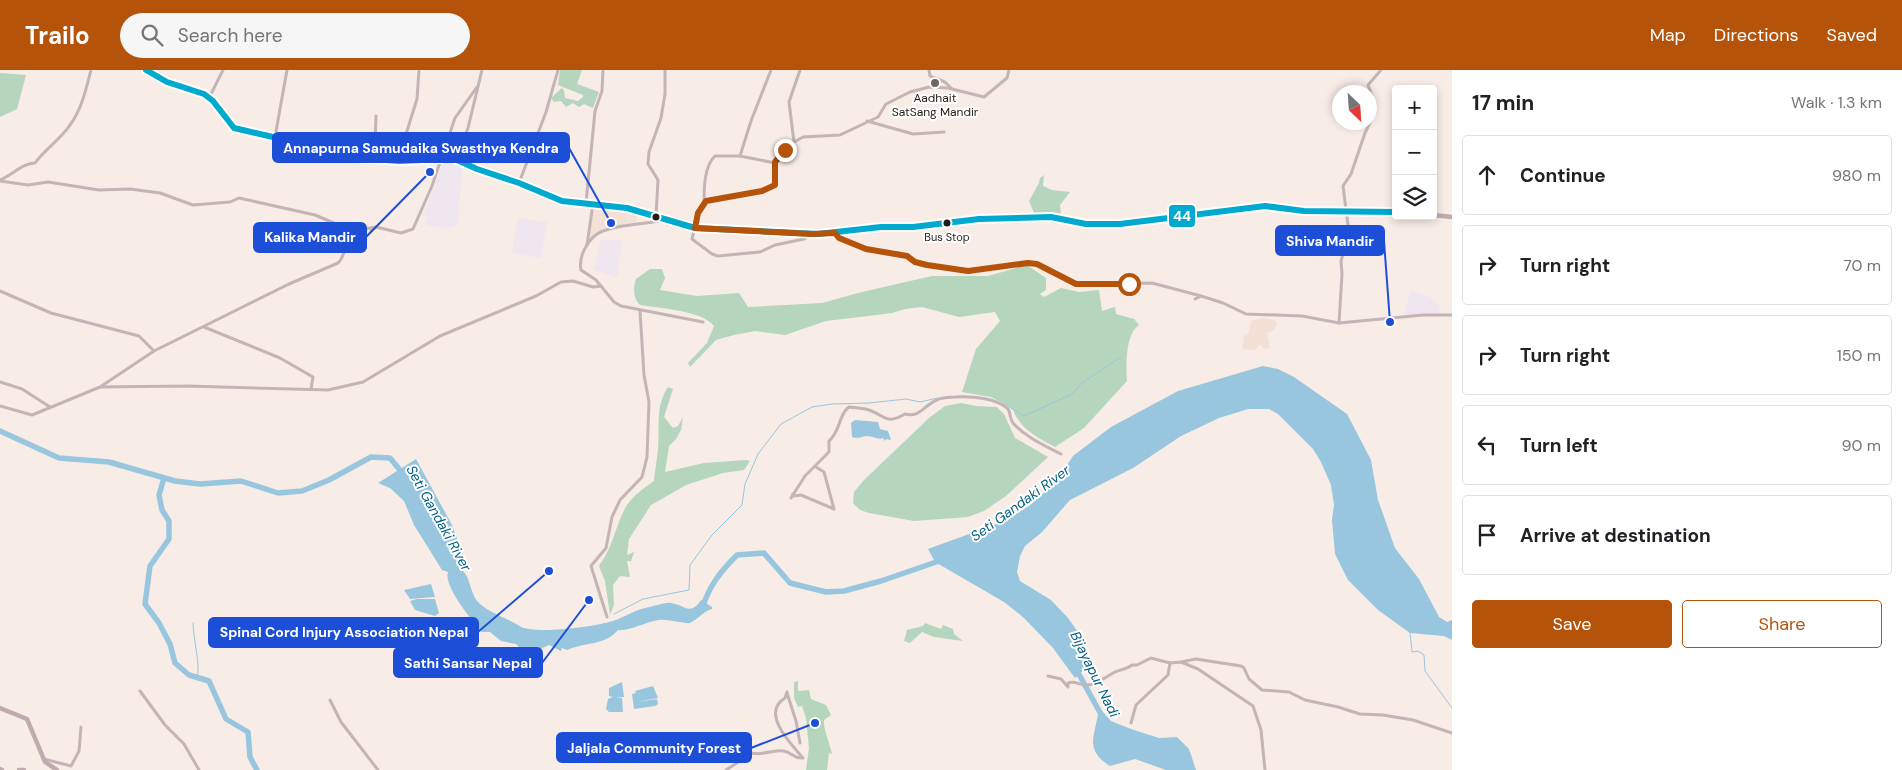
<!DOCTYPE html>
<meta charset="utf-8">
<style>
:root{--surface:#fff;--page:#f6f6f6;--text:#202124;--muted:#757577;--line:#e0e0e0;--accent:#b45309}
body{margin:0;font-family:"DM Sans",sans-serif;background:var(--page);color:var(--text)}
.controls{position:absolute;right:15px;top:15px;display:grid;overflow:hidden;border-radius:5px;box-shadow:0 2px 8px #0003}
.controls button{width:45px;height:45px;display:grid;place-items:center;padding:0;border:0;border-bottom:1px solid var(--line);background:var(--surface);color:var(--text);font:25px sans-serif}
.compass{position:absolute;left:1332px;top:15px;width:45px;height:45px;border-radius:50%;background:var(--surface);box-shadow:0 2px 8px #0003;rotate:155deg}
.stop{position:absolute;width:15px;height:15px;margin:-11px;border:4px solid #b45309;border-radius:50%;background:#fff}
.stop.end{background:#b45309;border-color:#fff;box-shadow:0 1px 5px #0008}
.list{margin:0;padding:0;list-style:none}
h2{display:flex;justify-content:space-between;align-items:center;height:65px;margin:0;padding:0 20px;font-size:21px}
h2 small{font-size:16px;font-weight:400;color:var(--muted)}
.list li{display:grid;grid-template-columns:32px 1fr auto;gap:15px;align-items:center;box-sizing:border-box;height:80px;margin:0 10px 10px;padding:0 10px;border:1px solid var(--line);border-radius:5px}
.list b{display:block;font-size:19px;white-space:nowrap}
.list em{font-size:16px;font-style:normal;color:var(--muted)}
.actions{display:flex;gap:10px;padding:15px 20px}
.actions a{flex:1;padding:11px 0;border:1px solid var(--accent);border-radius:5px;text-align:center;font-size:18px;color:var(--accent)}
.actions .main{background:var(--accent);color:#fff}
.icon{flex:none;width:28px;height:28px;fill:none;stroke:currentColor;stroke-width:2;stroke-linecap:round;stroke-linejoin:round}
.map{position:relative;flex:none;width:1452px;height:700px;overflow:hidden}
header{display:flex;align-items:center;gap:30px;box-sizing:border-box;height:70px;padding:0 25px;background:var(--accent);color:#fff}
header strong{font-size:24px}
nav{display:flex;gap:28px;margin-inline-start:auto;font-size:18px}
.search{width:350px;height:45px;background:var(--page);display:flex;align-items:center;gap:12px;box-sizing:border-box;padding:0 18px;border-radius:28px;color:var(--muted);font-size:19px}
main{display:flex}
aside{flex:1;background:var(--surface)}
.map>svg:first-child{display:block}
</style>
<header>
<strong>Trailo</strong>
<div class="search"><svg class="icon" aria-label="search" viewBox="0 0 24 24"><circle cx="10" cy="10" r="6"/><path d="M15 15l6 6"/></svg>Search here</div>
<nav><a>Map</a><a>Directions</a><a>Saved</a></nav>
</header>
<main>
<div class="map">
<svg width="1452" height="700" viewBox="0 0 1452 700">
<rect width="100%" height="100%" fill="#f7ece6"/>
<g fill="#f4e1d6">
<polygon points="595,136 638,142 636,152 602,159 590,169 588,168"/>
<polygon points="1262,248 1275,250 1277,254 1274,260 1267,263 1270,278 1264,279 1260,275 1255,280 1242,279 1244,266 1248,264 1251,251"/>
</g>
<g fill="#f0e6ef">
<polygon points="445,89 462,96 458,155 446,159 425,155 428,146 423,145"/>
<polygon points="518,148 547,152 541,188 512,183"/>
<polygon points="601,170 622,170 617,207 593,200"/>
<polygon points="1411,220 1432,228 1440,236 1438,244 1404,246"/>
</g>
<g fill="#b6d5bd">
<polygon points="560,0 582,0 577,14 599,22 593,38 584,34 579,37 573,33 566,37 561,31 554,32 551,28 562,18 564,21 565,28 578,31 583,27 583,25 558,15"/>
<polygon points="0,3 26,5 17,39 0,47"/>
<polygon points="1044,105 1043,116 1052,120 1070,122 1060,135 1061,146 1035,145 1029,131 1039,113 1040,108"/>
<path d="M 1027,195 L 1046,208 L 1046,220 L 1040,224 L 1044,227 L 1061,218 L 1079,222 L 1099,220 L 1102,241 L 1115,237 L 1116,244 L 1134,249 L 1139,255 C 1125,265 1126,296 1127,311 L 1084,358 L 1055,377 C 1038,368 1019,359 1013,339 L 991,327 L 962,322 L 976,279 L 1000,251 L 995,242 L 959,247 L 922,237 L 905,239 L 892,243 L 826,251 L 785,265 L 755,261 L 734,265 L 716,270 L 690,297 L 688,293 L 707,273 L 714,256 C 703,241 660,238 640,235 C 633,228 633,218 636,209 L 650,199 L 662,199 L 665,208 L 660,220 L 697,226 L 739,223 L 748,237 L 822,233 L 862,222 L 932,206 L 988,206 Z"/>
<path d="M 668,317 L 673,319 L 664,347 L 673,358 L 678,356 L 683,347 L 681,360 L 676,369 L 669,376 L 665,402 L 704,393 L 746,390 L 750,391 L 744,400 L 723,403 L 686,415 L 651,435 L 629,469 L 627,485 L 634,482 L 631,491 L 627,491 L 630,507 L 620,506 L 613,515 L 614,535 L 610,545 L 605,511 L 599,496 C 614,476 615,455 627,435 C 634,425 644,418 654,411 C 655,400 657,389 658,379 C 660,356 655,337 668,317 Z"/>
<polygon points="961,333 976,336 997,337 1004,344 1015,368 1048,387 1006,426 984,441 968,447 914,451 869,443 860,440 853,433 854,422 864,410 929,348 945,336"/>
<polygon points="925,553 941,559 943,555 953,559 954,564 963,571 934,567 922,562 910,573 904,571 907,560 923,556"/>
<path d="M 798,611 L 798,621 L 809,620 L 811,629 L 826,635 L 831,645 L 824,650 C 823,659 830,674 832,684 L 829,683 L 827,700 L 806,700 L 809,678 L 806,648 L 802,636 L 798,637 L 794,628 L 794,612 Z"/>
</g>
<g fill="#98c6df">
<polygon points="1263,296 1278,299 1294,307 1347,344 1371,390 1378,430 1395,478 1419,509 1439,547 1447,552 1452,550 1452,570 1444,566 1410,563 1378,540 1348,510 1335,484 1332,450 1334,435 1331,415 1321,392 1313,379 1278,344 1269,339 1248,339 1219,348 1181,366 1133,398 1070,430 1042,462 1025,476 1020,486 1017,502 1020,511 1051,530 1068,548 1080,565 1086,598 1075,608 1053,578 1023,547 1004,532 935,492 928,479 1002,452 1029,436 1056,412 1073,386 1111,357 1178,321"/>
<path d="M 855,350 L 878,352 L 880,359 L 888,361 L 891,370 L 886,369 L 885,371 L 883,368 C 877,370 873,366 867,366 C 859,367 860,369 852,367 L 851,353 Z"/>
<path d="M 416,389 L 452,455 L 463,484 L 462,500 C 470,506 470,522 477,531 C 488,543 508,548 521,557 C 537,564 592,557 609,552 C 622,549 632,541 645,538 C 653,537 664,532 671,533 C 683,534 690,547 701,530 L 712,537 L 712,539 C 705,540 697,550 690,553 C 687,554 666,549 659,550 C 647,551 628,562 618,560 C 606,575 586,572 567,580 L 562,578 L 561,581 L 549,575 L 540,579 L 536,577 L 522,580 L 516,574 L 501,571 L 490,562 L 482,562 C 474,553 443,516 448,502 L 442,500 L 414,455 L 404,431 L 390,418 L 378,413 Z"/>
<polygon points="431,514 435,527 410,529 404,520"/>
<polygon points="417,529 435,529 439,543 435,546 415,540 410,531"/>
<polygon points="622,612 624,627 616,627 622,628 623,642 609,642 606,639 608,629 613,627 609,626 609,618"/>
<polygon points="653,616 658,628 637,632 657,629 658,634 655,636 634,639 632,624 636,623 635,621"/>
<path d="M 1102,641 L 1111,651 L 1131,659 L 1159,668 L 1177,667 L 1189,679 L 1196,700 L 1166,700 L 1135,689 L 1110,696 C 1085,680 1094,668 1098,644 Z"/>
</g>
<g fill="none" stroke-linecap="round" stroke-linejoin="round">
<g stroke="#98c6df" stroke-width="1">
<polyline points="1004,334 1024,346 1072,324 1082,313 1121,287"/>
<polyline points="614,544 643,529 689,520 690,495 712,465 742,435 745,414 758,384 781,354 812,337 832,334 869,333 906,329 920,332 938,328"/>
<path d="M 193,553 C 193,567 201,598 197,607"/>
<polyline points="1410,562 1412,582 1418,581 1424,585 1425,601 1452,638"/>
</g>
<g stroke="#98c6df" stroke-width="5.5">
<polyline points="0,361 59,388 109,392 175,411 200,414 241,411 278,423 302,421 329,410 371,387 390,388 404,405"/>
<polyline points="164,408 159,425 162,440 169,451 169,469 150,496 145,534 159,553 170,574 175,593 189,605 209,611 226,649 248,662 250,687 257,700"/>
<path d="M 702,539 C 709,516 720,502 737,485 L 764,483 L 790,513 L 826,522 L 844,521 L 881,511 L 942,490"/>
<polyline points="1076,599 1103,648"/>
</g>
<g stroke="#c5b4b6" stroke-width="3">
<polyline points="771,0 751,51 740,86 775,93"/>
<polyline points="929,0 930,6 945,12 951,18"/>
<polyline points="209,28 223,0"/>
<polyline points="376,46 375,74 379,77"/>
<polyline points="867,51 913,64 944,62"/>
<polyline points="275,67 287,0"/>
<polyline points="794,72 789,32 800,0"/>
<path d="M 374,90 L 379,77 C 400,75 418,82 439,88"/>
<polyline points="456,90 468,58 482,0"/>
<polyline points="400,91 402,77 417,29 419,0"/>
<path d="M 0,110 C 12,105 23,93 35,93 C 45,79 61,69 70,55 C 82,39 86,19 91,0"/>
<polyline points="0,111 28,115 48,112 99,120 130,119 160,123 193,135 230,132 239,128 315,145 353,161 376,157"/>
<polyline points="519,113 546,42 558,0"/>
<polyline points="586,133 595,41 602,21 603,0"/>
<path d="M 704,133 C 704,119 704,96 715,86 L 740,86"/>
<polyline points="656,146 658,110 648,94 649,82 661,48 665,24 665,0"/>
<path d="M 666,150 C 647,154 619,154 603,161 C 589,166 578,186 581,200 L 596,210 L 614,232 L 621,236 L 703,252"/>
<polyline points="371,161 376,157 401,163 413,159 432,116 455,48 477,17"/>
<polyline points="835,163 839,167 866,179 907,186 915,192 927,195 968,201 1028,193 1037,194 1077,214 1152,213 1201,226"/>
<polyline points="812,164 804,169 775,175 760,182 718,186 712,184 692,169 698,143 706,131 761,121 775,115 775,93 794,72 803,67 840,65 878,47 886,34 910,22 929,17 948,18 984,27 1007,8 1009,0"/>
<polyline points="587,175 593,134"/>
<polyline points="0,221 51,243 139,266 154,281"/>
<polyline points="1195,229 1201,226 1223,233 1246,244 1302,246 1339,253 1423,245 1452,245"/>
<polyline points="1339,253 1342,204 1341,191 1349,163 1343,116 1351,104 1365,63 1374,44 1375,34 1368,15 1381,0"/>
<polyline points="204,257 280,288 313,307 311,319"/>
<polyline points="0,312 22,319 50,337"/>
<polyline points="100,317 187,316 328,320 363,312 440,266 536,226 561,212 573,211 593,217 601,216"/>
<path d="M 0,336 L 32,345 L 100,317 L 154,281 L 289,214 L 338,193 C 347,185 344,170 353,161"/>
<polyline points="793,424 794,426 801,425 834,439 824,402 816,397"/>
<path d="M 791,428 L 805,406 L 829,382 L 829,371 C 841,361 838,345 849,337 C 855,338 863,338 869,340 C 886,346 886,355 905,344 C 920,348 924,335 937,330 C 943,327 950,327 956,327 C 971,326 997,328 1008,339 C 1011,343 1009,348 1013,353 C 1024,366 1045,376 1061,384"/>
<polyline points="607,547 591,496 606,478 612,447 620,430 642,407 647,387 649,332 644,305 640,241"/>
<polyline points="1181,592 1196,589 1241,596 1244,598 1249,609 1262,620 1289,622 1305,630 1338,637 1360,644 1383,645 1413,650 1452,663"/>
<path d="M 1048,606 L 1061,609 L 1068,617 L 1068,613 C 1074,610 1079,615 1086,615 C 1098,615 1105,607 1115,602 C 1121,599 1126,600 1132,595 L 1137,595 L 1151,588 L 1170,593"/>
<polyline points="140,621 165,655 184,674 199,700"/>
<polyline points="787,623 796,651 800,673"/>
<polyline points="330,630 341,652 378,700"/>
<polyline points="1131,653 1136,635 1168,605 1170,593 1181,592 1198,599 1253,636 1261,660 1265,700"/>
<polyline points="44,689 71,696 79,681 81,657"/>
<path d="M 726,700 L 752,683 C 763,686 772,679 784,681 C 793,683 794,689 803,688 C 791,674 760,643 785,628 L 787,622"/>
</g>
<g stroke="#bfaaad" stroke-width="4.5">
<polyline points="146,0 167,12 204,24 213,31 234,58 286,70 341,87 400,91 442,89 448,86 477,99 519,113 562,131 627,138 695,158 818,164 881,157 913,157 979,149 1051,147 1086,154 1120,154 1265,136 1304,141 1396,142"/>
<polyline points="1433,145 1452,147"/>
<polyline points="0,638 27,649 45,692 57,700"/>
<polyline points="0,699 2,700"/>
<polyline points="19,700 24,700"/>
</g>
<defs>
<polyline id="bus-1" points="146,0 167,12 204,24 213,31 234,58 286,70 341,87 400,91 442,89 448,86 477,99 519,113 562,131 627,138 695,158 818,164 881,157 913,157 979,149 1051,147 1086,154 1120,154 1265,136 1304,141 1396,142"/>
</defs>
<use href="#bus-1" stroke="#fff" stroke-width="10"/>
<use href="#bus-1" stroke="#00a9ce" stroke-width="6"/>
</g>
<g fill="none" stroke-linecap="round" stroke-linejoin="round">
<polyline stroke="#b45309" stroke-width="6" points="785,80 775,92 775,115 762,121 706,131 698,143 695,158 812,164 835,163 839,168 866,179 907,186 915,192 927,195 968,201 1028,193 1037,194 1076,214 1129,214"/>
</g>
<circle fill="#6d6560" stroke="#fff" stroke-width="2" cx="935" cy="13" r="5"/>
<g fill="#221c18" stroke="#fff" stroke-width="2">
<circle cx="656" cy="147" r="4.5"/>
<circle cx="947" cy="153" r="4.5"/>
</g>
<g text-anchor="middle" dominant-baseline="central" stroke-width="4" stroke-linejoin="round" paint-order="stroke">
<g font-size="11" fill="#221c18" stroke="#fff">
<text x="947" y="167">Bus Stop</text>
</g>
<g font-size="12" fill="#221c18" stroke="#fff">
<text x="935" y="28">Aadhait<tspan x="935" dy="14">SatSang Mandir</tspan></text>
</g>
<g font-size="14" font-style="italic" fill="#005e83" stroke="#fff">
<text transform="translate(1020 433) rotate(-36)">Seti Gandaki River</text>
<text transform="translate(439 448) rotate(61)">Seti Gandaki River</text>
<text transform="translate(1095 604) rotate(64)">Bijayapur Nadi</text>
</g>
</g>
<path fill="none" stroke="#1d4ed8" stroke-width="2" d="M611 153L569 78M430 102L366 167M1390 252L1384 171M549 501L478 562M589 530L542 593M815 653L751 678"/>
<g fill="#1d4ed8" stroke="#fff" stroke-width="2">
<circle cx="611" cy="153" r="5"/>
<circle cx="430" cy="102" r="5"/>
<circle cx="1390" cy="252" r="5"/>
<circle cx="549" cy="501" r="5"/>
<circle cx="589" cy="530" r="5"/>
<circle cx="815" cy="653" r="5"/>
</g>
<g fill="#1d4ed8" stroke="#1d4ed8" stroke-width="2">
<rect x="273" y="63" width="296" height="29" rx="5"/>
<rect x="254" y="153" width="112" height="29" rx="5"/>
<rect x="1276" y="156" width="108" height="29" rx="5"/>
<rect x="209" y="548" width="269" height="29" rx="5"/>
<rect x="394" y="578" width="148" height="29" rx="5"/>
<rect x="557" y="663" width="194" height="29" rx="5"/>
</g>
<g font-size="14" text-anchor="middle" font-weight="bold" fill="#fff">
<text x="421" y="83">Annapurna Samudaika Swasthya Kendra</text>
<text x="310" y="172">Kalika Mandir</text>
<text x="1330" y="176">Shiva Mandir</text>
<text x="344" y="567">Spinal Cord Injury Association Nepal</text>
<text x="468" y="598">Sathi Sansar Nepal</text>
<text x="654" y="683">Jaljala Community Forest</text>
</g>
<rect stroke="#fff" stroke-width="2" x="1168" y="134" width="28" height="24" rx="5" fill="#00a9ce"/>
<g font-size="14" text-anchor="middle" font-weight="bold" fill="#fff">
<text x="1182" y="151">44</text>
</g>
</svg>
<div class="controls">
<button>+</button>
<button>−</button>
<button><svg class="icon" aria-label="layers" viewBox="0 0 24 24"><path d="M12 4l9 5-9 5-9-5zM3 14l9 5 9-5"/></svg></button>
</div>
<svg class="compass" viewBox="-18 -18 36 36"><path d="M0-13l5 13h-10z" fill="#e53935"/><path d="M0 13l5-13h-10z" fill="#757577"/></svg>
<div class="stop" style="left:1129px;top:214px"></div>
<div class="stop end" style="left:785px;top:80px"></div>
</div>
<aside>
<h2>17 min<small>Walk · 1.3 km</small></h2>
<ul class="list">
<li><svg class="icon" aria-label="ahead" viewBox="0 0 24 24"><path d="M12 20V5M6 11l6-6 6 6"/></svg><div><b>Continue</b></div><em>980 m</em></li>
<li><svg class="icon" aria-label="right" viewBox="0 0 24 24"><path d="M7 20v-9h11M14 6l5 5-5 5"/></svg><div><b>Turn right</b></div><em>70 m</em></li>
<li><svg class="icon" aria-label="right" viewBox="0 0 24 24"><path d="M7 20v-9h11M14 6l5 5-5 5"/></svg><div><b>Turn right</b></div><em>150 m</em></li>
<li><svg class="icon" aria-label="left" viewBox="0 0 24 24"><path d="M17 20v-9H6M10 6l-5 5 5 5"/></svg><div><b>Turn left</b></div><em>90 m</em></li>
<li><svg class="icon" aria-label="arrive" viewBox="0 0 24 24"><path d="M6 21V4h12l-3 4 3 4H6"/></svg><div><b>Arrive at destination</b></div></li>
</ul>
<div class="actions"><a class="main">Save</a><a>Share</a></div>
</aside>
</main>
